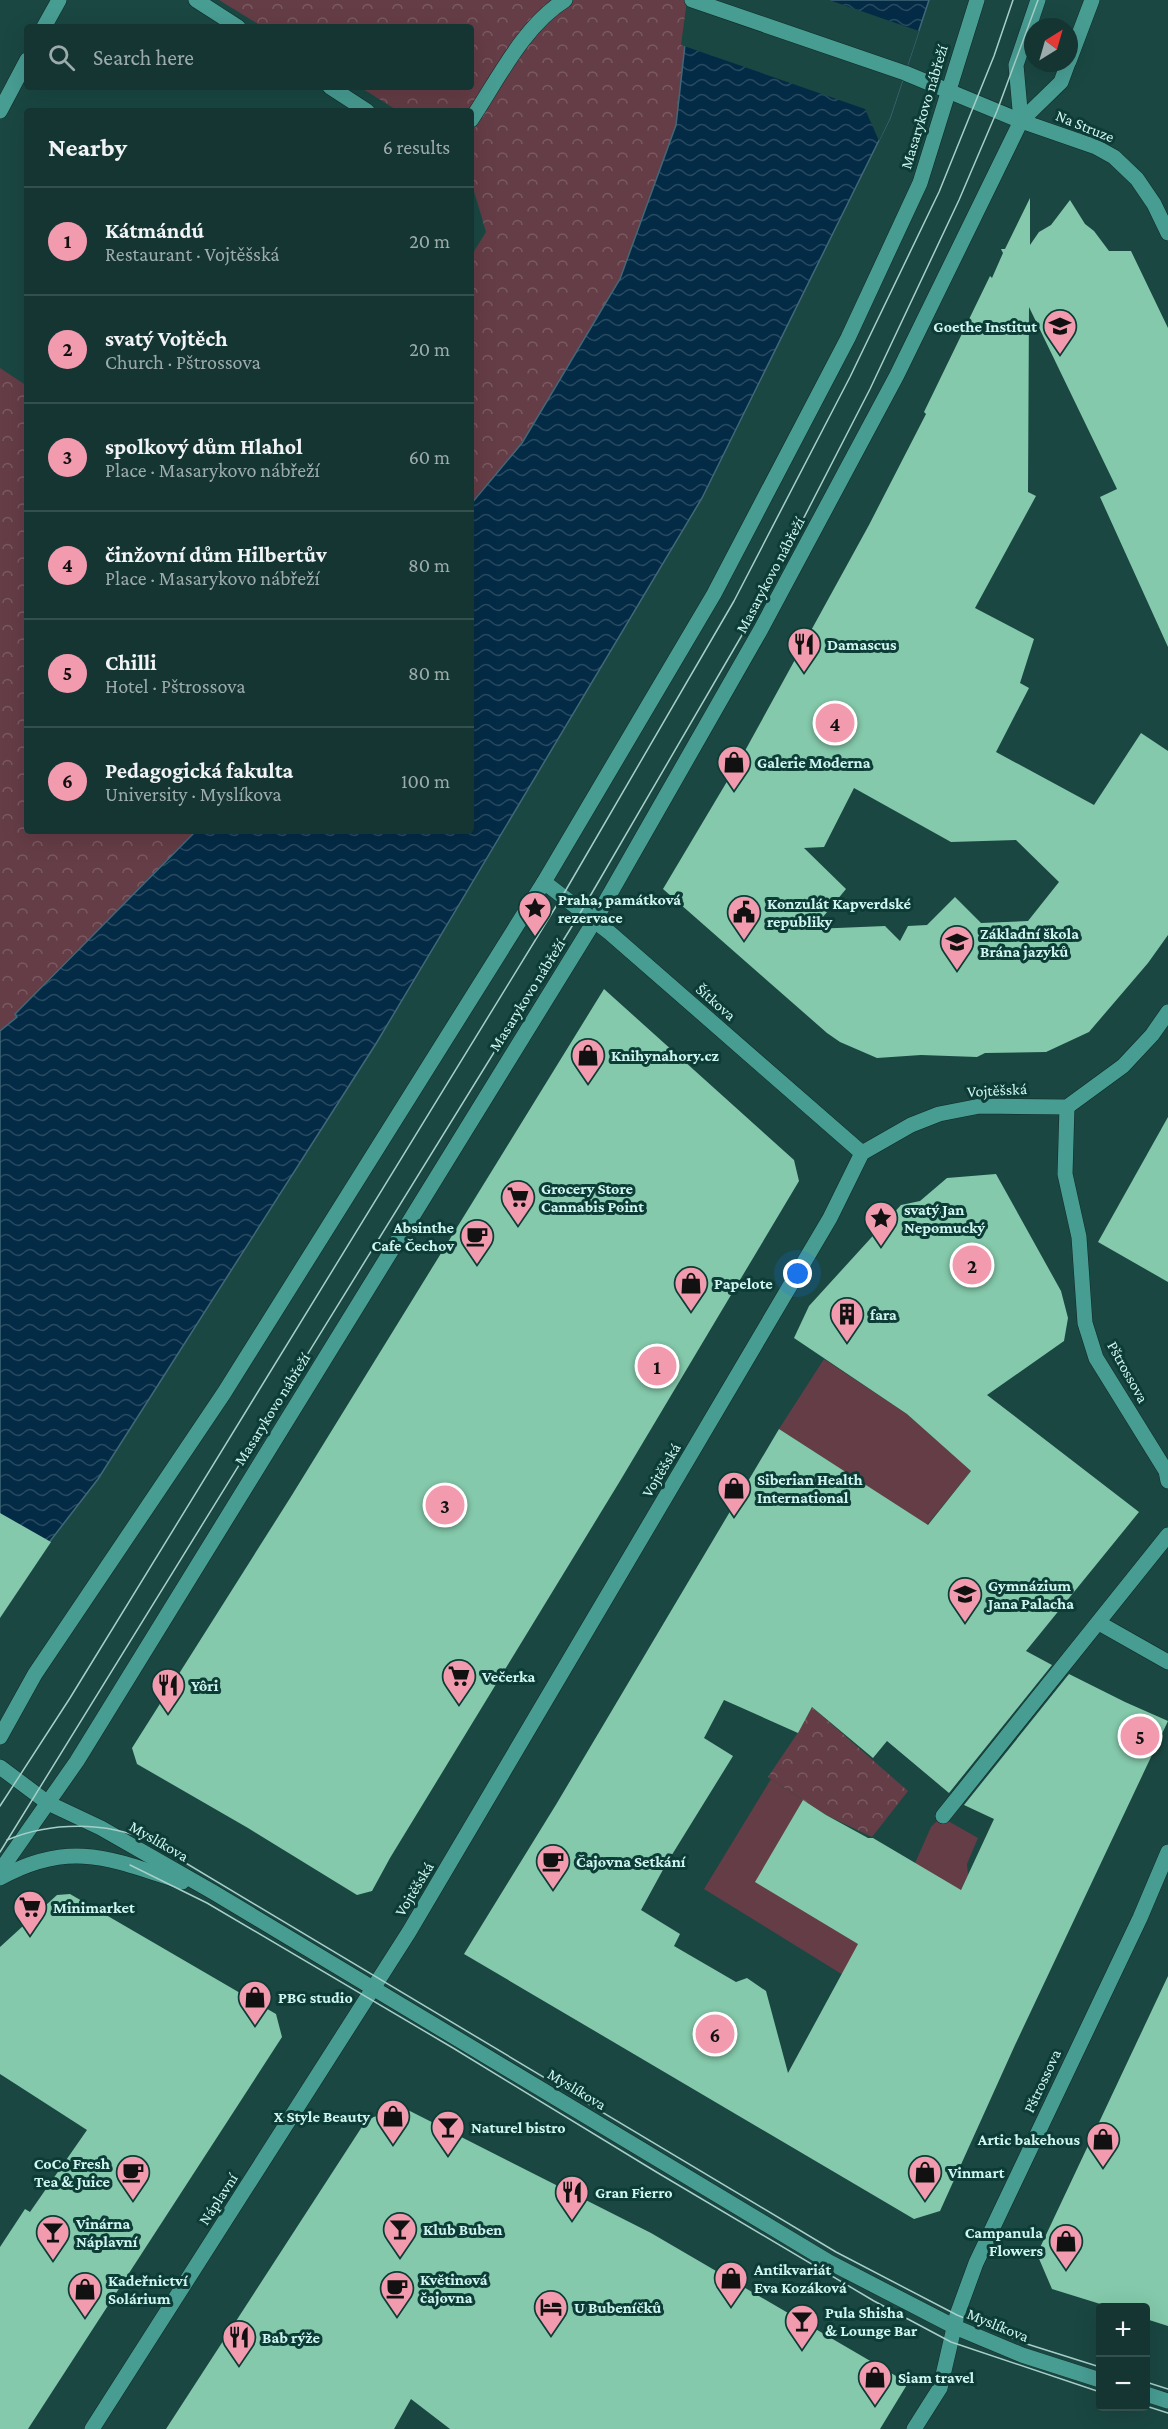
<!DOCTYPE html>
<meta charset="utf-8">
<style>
:root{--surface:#143532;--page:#21403e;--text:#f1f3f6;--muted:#9dabac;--line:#33504d;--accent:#f29aae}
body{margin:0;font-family:"Crimson Pro",serif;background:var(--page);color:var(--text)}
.controls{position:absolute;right:18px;bottom:18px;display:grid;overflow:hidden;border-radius:6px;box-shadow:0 6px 24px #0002}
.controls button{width:54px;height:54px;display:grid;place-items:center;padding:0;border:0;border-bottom:2px solid var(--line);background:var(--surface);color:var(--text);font:30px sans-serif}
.compass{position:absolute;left:1024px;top:18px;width:54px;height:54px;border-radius:50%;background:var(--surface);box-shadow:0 6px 24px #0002;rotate:37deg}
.you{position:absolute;left:798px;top:1274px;width:21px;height:21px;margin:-15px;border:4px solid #fff;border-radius:50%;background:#1a73e8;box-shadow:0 0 0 9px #1a73e833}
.badge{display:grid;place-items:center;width:39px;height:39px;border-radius:50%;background:var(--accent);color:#111;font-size:20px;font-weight:700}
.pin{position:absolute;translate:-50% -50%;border:3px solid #fff;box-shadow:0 2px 6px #0006}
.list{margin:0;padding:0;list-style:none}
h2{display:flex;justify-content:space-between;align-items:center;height:78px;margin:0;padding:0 24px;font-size:26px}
h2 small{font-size:20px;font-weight:400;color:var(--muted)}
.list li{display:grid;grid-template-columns:39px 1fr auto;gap:18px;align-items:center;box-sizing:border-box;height:108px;padding:0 24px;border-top:2px solid var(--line)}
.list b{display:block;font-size:22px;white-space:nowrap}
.list p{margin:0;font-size:20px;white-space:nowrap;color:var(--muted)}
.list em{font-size:20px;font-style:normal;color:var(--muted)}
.icon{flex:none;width:33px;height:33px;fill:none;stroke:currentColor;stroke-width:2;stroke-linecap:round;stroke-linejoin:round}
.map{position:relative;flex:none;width:1168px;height:2429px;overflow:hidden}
.search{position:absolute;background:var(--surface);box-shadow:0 6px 24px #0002;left:24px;top:24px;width:450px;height:66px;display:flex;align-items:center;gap:15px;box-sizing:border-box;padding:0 21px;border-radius:6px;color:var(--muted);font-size:22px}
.panel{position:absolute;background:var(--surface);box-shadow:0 6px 24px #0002;left:24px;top:108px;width:450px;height:726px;border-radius:6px}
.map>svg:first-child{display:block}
</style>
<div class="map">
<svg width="1168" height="2429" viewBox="0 0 1168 2429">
<defs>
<pattern id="park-crowns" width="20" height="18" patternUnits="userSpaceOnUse" patternTransform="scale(1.5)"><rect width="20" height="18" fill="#653d46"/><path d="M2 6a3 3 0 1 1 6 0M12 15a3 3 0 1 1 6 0" fill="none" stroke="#7a5a61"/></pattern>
<pattern id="water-waves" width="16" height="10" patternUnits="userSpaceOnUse" patternTransform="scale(1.5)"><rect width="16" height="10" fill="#042b46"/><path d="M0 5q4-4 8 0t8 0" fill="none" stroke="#284a61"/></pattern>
</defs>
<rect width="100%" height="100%" fill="#1a4742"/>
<g fill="#653d46">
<polygon points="824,1359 907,1414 949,1451 992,1399 1015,1417 927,1525 779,1429"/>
<polygon points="771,1779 803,1800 756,1882 915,1863 931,1827 941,1817 978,1838 967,1864 968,1875 936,1940 856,1983 704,1889"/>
</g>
<g fill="url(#park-crowns)">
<polygon points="219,0 690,0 676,125 620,279 522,443 471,504 471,256 486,232 471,181 471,111 398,111 360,87 471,87 471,27 263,27"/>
<polygon points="0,368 27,386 27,831 196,831 15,1014 17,1017 0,1031"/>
<polygon points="812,1707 908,1791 872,1837 826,1815 768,1777 797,1734"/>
</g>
<polygon fill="url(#water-waves)" stroke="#416879" stroke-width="1.5" points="690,0 929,0 890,118 702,498 377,1042 98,1479 0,1606 0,1031 17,1017 15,1014 196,831 471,831 471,504 522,443 620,279 676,125"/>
<polygon fill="#1a4742" points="687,0 829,0 919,31 890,118 879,141 865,109 681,45"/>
<g fill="#84c9ab" fill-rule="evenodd">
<path d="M 1030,198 L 1030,245 L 1039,232 L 1051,225 L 1070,200 L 1085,224 L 1094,231 L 1109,251 L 1131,251 L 1168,328 L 1168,647 L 1100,497 L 1117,489 L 1029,307 L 1028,492 L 1036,496 L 975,608 L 1034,639 L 1020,683 L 1029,688 L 996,752 L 1094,805 L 1141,733 L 1168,751 L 1168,935 L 1148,963 L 1089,1032 L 1046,1052 L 985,1053 L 977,1057 L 921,1055 L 877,1058 L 840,1042 L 827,1033 L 663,889 L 741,758 L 869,525 L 926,414 L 924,412 L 990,276 L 992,278 L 1003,253 L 1001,249 L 1005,249 ZM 854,788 L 951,842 L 1016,840 L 1059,882 L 1028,921 L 981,923 L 955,897 L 927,925 L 908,926 L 900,941 L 885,926 L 813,929 L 846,889 L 804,848 L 824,847 Z"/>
<polygon points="604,989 794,1160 799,1181 620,1481 390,1858 372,1891 357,1895 248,1828 137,1764 132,1748 292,1495"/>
<polygon points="1168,1117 1168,1282 1098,1242"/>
<polygon points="996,1174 1061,1291 1068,1318 1064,1341 987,1395 1139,1512 1026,1651 1052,1665 949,1793 887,1741 873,1758 812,1707 798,1733 724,1700 704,1738 733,1756 665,1866 641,1910 680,1934 674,1946 736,1982 747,1978 766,1991 788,2073 858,1944 755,1882 803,1800 826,1815 868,1838 873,1838 961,1890 994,1819 964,1805 1069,1674 1125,1702 1168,1721 1015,2045 940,2211 914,2219 464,1954 557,1803 779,1429 928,1525 971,1471 907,1414 794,1338 809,1306 901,1205 920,1201 947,1178"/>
<polygon points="0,1513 51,1542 0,1618"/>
<polygon points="70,1894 276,2014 282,2037 28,2429 0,2429 0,2247 25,2209 30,2212 87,2130 0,2074 0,1947 57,1895"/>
<polygon points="1168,1976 1168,2326 1146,2319 1146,2307 1110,2307 1052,2289 1037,2254"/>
<polygon points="404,2108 651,2233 908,2383 880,2429 450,2429 411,2399 394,2429 166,2429 367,2119"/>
</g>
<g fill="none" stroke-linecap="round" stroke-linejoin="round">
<defs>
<g id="minor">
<polyline points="196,0 238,27"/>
<polyline points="692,0 905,73 1021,121 1096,147 1114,157 1137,179 1154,204 1168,233"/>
<polyline points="44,27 59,0"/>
<polyline points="1069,61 1092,0"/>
<polyline points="330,87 367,111"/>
<polyline points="0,111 27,60"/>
<path d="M 471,120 C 497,81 524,25 565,0"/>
<polyline points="1021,121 1061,82 1068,63"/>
<polyline points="544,882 610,933 862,1153"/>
<polyline points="1067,1107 1065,1174 1079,1237 1085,1323 1096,1358 1166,1471 1168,1481"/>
<polyline points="1099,1623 1168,1662"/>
<polyline points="0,1737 35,1674 224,1393 544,882 714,594 848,338 920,183 977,0"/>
<polyline points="0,1767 48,1803 101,1828 213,1892 829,2262 955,2327 1022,2355 1100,2380"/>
<polyline points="943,1816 1168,1535"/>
<polyline points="0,1871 77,1761 595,920 760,631 897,375 1021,121 1016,65 1038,0"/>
<path d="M 0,1878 C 70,1839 112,1859 182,1882"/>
<polyline points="1146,2394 1168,2401"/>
<polyline points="92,2429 409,1932 830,1218 862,1153 911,1125 939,1114 980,1106 1067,1107 1123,1066 1152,1035 1168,1012"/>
<polyline points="914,2429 940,2388 957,2315 976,2263 1140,1918 1168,1852"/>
</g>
</defs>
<use href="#minor" stroke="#102a27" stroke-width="16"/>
<use href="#minor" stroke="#489d93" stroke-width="15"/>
<g stroke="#a6cfc9" stroke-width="1.5">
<polyline points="0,1806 70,1698 563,895 734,601 850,377 939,192 994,56 1013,0"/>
<path d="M 7,1840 C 50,1822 106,1821 149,1841 L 836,2252 L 957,2315 L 1027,2344 L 1100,2367"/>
<polyline points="0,1852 582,910 756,611 870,389 959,200 997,111 1038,0"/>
<polyline points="130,1865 207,1903 453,2048 658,2173 874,2301 951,2342 1100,2392"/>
<polyline points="1146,2382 1168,2389"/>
<polyline points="1146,2406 1168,2413"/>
</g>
</g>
<defs>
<symbol id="school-pin" viewBox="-11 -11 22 30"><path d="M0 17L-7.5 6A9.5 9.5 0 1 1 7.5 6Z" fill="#f29aae" stroke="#0d3c37"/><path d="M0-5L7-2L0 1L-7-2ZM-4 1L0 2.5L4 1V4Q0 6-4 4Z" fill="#111"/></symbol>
<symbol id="restaurant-pin" viewBox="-11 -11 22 30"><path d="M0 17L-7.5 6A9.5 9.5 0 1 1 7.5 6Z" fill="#f29aae" stroke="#0d3c37"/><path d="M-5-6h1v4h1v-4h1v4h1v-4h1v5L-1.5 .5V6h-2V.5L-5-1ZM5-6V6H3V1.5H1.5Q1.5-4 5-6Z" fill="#111"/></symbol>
<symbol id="shop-pin" viewBox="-11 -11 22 30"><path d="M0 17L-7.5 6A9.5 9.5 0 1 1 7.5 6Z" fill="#f29aae" stroke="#0d3c37"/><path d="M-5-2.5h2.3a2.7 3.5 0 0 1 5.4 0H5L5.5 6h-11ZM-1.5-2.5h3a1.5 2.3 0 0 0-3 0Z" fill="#111"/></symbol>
<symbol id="sight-pin" viewBox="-11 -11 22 30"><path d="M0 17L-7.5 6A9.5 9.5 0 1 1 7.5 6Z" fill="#f29aae" stroke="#0d3c37"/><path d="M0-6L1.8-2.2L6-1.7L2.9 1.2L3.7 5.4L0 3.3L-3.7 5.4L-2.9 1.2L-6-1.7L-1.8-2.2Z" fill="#111"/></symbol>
<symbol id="civic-pin" viewBox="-11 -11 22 30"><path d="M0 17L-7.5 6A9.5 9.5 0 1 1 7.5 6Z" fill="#f29aae" stroke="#0d3c37"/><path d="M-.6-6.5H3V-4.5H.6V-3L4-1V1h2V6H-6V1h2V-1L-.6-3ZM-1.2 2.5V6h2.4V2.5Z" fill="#111"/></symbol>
<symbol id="supermarket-pin" viewBox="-11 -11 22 30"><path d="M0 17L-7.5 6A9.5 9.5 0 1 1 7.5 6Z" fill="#f29aae" stroke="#0d3c37"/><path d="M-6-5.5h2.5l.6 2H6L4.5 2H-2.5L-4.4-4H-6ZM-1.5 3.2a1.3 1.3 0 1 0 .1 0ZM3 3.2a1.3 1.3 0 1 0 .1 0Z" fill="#111"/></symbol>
<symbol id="cafe-pin" viewBox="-11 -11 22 30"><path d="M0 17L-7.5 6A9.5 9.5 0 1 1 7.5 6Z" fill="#f29aae" stroke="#0d3c37"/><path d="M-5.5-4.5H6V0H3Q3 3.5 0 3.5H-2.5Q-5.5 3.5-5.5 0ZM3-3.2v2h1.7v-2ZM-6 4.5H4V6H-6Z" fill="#111"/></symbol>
<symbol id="building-pin" viewBox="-11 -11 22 30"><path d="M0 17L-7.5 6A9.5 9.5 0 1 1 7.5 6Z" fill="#f29aae" stroke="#0d3c37"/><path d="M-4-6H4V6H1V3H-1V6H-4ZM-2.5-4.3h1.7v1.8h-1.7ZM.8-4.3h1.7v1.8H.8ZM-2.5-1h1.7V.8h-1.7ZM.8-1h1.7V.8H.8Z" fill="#111"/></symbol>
<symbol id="bar-pin" viewBox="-11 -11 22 30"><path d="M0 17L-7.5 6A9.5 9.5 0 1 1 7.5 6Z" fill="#f29aae" stroke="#0d3c37"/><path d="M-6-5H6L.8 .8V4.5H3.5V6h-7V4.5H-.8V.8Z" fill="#111"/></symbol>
<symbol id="hotel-pin" viewBox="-11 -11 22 30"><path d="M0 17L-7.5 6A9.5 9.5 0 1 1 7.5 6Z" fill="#f29aae" stroke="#0d3c37"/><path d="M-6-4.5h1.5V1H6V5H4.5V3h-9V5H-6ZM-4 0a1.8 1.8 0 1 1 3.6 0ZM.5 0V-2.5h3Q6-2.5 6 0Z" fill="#111"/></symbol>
</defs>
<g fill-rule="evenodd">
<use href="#school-pin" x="1041" y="307" width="38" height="52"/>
<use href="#restaurant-pin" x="785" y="625" width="38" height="52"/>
<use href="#shop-pin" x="715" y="743" width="38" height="52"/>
<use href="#sight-pin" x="516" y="889" width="38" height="52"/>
<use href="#civic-pin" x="725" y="893" width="38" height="52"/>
<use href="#school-pin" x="938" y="923" width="38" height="52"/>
<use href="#shop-pin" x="569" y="1036" width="38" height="52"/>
<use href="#supermarket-pin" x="499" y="1178" width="38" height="52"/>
<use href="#sight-pin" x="862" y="1199" width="38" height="52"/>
<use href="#cafe-pin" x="458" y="1217" width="38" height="52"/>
<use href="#shop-pin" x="672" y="1264" width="38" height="52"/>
<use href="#building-pin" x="828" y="1295" width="38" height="52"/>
<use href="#shop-pin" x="715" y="1469" width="38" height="52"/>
<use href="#school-pin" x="946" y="1575" width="38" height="52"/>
<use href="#supermarket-pin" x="440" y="1657" width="38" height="52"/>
<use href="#restaurant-pin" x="149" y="1666" width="38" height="52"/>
<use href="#cafe-pin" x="534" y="1842" width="38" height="52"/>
<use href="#supermarket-pin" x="11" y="1888" width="38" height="52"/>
<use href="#shop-pin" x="236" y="1978" width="38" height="52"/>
<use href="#shop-pin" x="374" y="2097" width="38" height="52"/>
<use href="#bar-pin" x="429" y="2108" width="38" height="52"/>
<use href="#shop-pin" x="1084" y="2120" width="38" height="52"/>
<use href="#cafe-pin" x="114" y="2153" width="38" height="52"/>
<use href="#shop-pin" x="906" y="2153" width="38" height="52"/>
<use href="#restaurant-pin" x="553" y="2173" width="38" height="52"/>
<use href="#bar-pin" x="381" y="2210" width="38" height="52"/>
<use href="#bar-pin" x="34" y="2213" width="38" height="52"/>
<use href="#shop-pin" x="1047" y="2222" width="38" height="52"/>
<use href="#shop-pin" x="712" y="2259" width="38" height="52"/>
<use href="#cafe-pin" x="378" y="2269" width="38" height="52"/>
<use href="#shop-pin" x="66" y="2270" width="38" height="52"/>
<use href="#hotel-pin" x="532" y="2288" width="38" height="52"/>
<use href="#bar-pin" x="783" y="2302" width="38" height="52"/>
<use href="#restaurant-pin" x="220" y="2318" width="38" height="52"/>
<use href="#shop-pin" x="856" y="2358" width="38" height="52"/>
</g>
<g text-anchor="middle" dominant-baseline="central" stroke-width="6" stroke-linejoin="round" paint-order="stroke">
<g font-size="16" fill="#cff6f0" stroke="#0d3c37">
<text transform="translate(924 107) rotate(-73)">Masarykovo nábřeží</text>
<text transform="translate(1085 126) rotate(22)">Na Struze</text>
<text transform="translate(770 575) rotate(-62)">Masarykovo nábřeží</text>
<text transform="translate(527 995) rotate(-58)">Masarykovo nábřeží</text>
<text transform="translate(716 1002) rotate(41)">Šítkova</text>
<text transform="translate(997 1090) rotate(-3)">Vojtěšská</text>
<text transform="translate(1128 1372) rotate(61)">Pštrossova</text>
<text transform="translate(272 1409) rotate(-58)">Masarykovo nábřeží</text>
<text transform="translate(661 1470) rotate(-59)">Vojtěšská</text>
<text transform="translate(159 1841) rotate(30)">Myslíkova</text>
<text transform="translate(414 1889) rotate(-59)">Vojtěšská</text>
<text transform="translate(1042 2081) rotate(-65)">Pštrossova</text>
<text transform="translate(577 2089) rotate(31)">Myslíkova</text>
<text transform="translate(218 2199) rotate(-57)">Náplavní</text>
<text transform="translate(998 2325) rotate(22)">Myslíkova</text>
</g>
<g font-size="16" font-weight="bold" fill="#cff6f0" stroke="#0d3c37" text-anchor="start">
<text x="1037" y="326" text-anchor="end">Goethe Institut</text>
<text x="827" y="644">Damascus</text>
<text x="757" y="762">Galerie Moderna</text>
<text x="558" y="899">Praha, památková<tspan x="558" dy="18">rezervace</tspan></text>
<text x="767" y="903">Konzulát Kapverdské<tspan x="767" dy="18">republiky</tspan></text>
<text x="980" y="933">Základní škola<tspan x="980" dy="18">Brána jazyků</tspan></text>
<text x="611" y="1055">Knihynahory.cz</text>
<text x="541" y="1188">Grocery Store<tspan x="541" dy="18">Cannabis Point</tspan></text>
<text x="904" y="1209">svatý Jan<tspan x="904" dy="18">Nepomucký</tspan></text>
<text x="454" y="1227" text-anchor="end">Absinthe<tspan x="454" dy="18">Cafe Čechov</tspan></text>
<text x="714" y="1283">Papelote</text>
<text x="870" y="1314">fara</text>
<text x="757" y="1479">Siberian Health<tspan x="757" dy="18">International</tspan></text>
<text x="988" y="1585">Gymnázium<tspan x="988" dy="18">Jana Palacha</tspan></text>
<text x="482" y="1676">Večerka</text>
<text x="191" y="1685">Yôri</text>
<text x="576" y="1861">Čajovna Setkání</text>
<text x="53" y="1907">Minimarket</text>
<text x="278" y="1997">PBG studio</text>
<text x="370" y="2116" text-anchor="end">X Style Beauty</text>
<text x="471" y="2127">Naturel bistro</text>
<text x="1080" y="2139" text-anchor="end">Artic bakehous</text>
<text x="110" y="2163" text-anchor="end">CoCo Fresh<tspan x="110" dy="18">Tea &amp; Juice</tspan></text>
<text x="948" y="2172">Vinmart</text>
<text x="595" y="2192">Gran Fierro</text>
<text x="76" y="2223">Vinárna<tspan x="76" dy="18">Náplavní</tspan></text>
<text x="423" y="2229">Klub Buben</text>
<text x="1043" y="2232" text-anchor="end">Campanula<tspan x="1043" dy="18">Flowers</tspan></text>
<text x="754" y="2269">Antikvariát<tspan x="754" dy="18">Eva Kozáková</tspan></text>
<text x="420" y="2279">Květinová<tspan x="420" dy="18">čajovna</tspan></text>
<text x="108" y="2280">Kadeřnictví<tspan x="108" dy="18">Solárium</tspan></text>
<text x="574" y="2307">U Bubeníčků</text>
<text x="825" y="2312">Pula Shisha<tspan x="825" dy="18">&amp; Lounge Bar</tspan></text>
<text x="262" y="2337">Bab rýže</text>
<text x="898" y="2377">Siam travel</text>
</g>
</g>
</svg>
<div class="controls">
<button>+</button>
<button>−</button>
</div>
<svg class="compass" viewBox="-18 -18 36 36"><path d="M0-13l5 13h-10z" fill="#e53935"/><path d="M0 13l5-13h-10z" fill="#9dabac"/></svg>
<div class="you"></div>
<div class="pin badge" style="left:657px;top:1366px">1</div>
<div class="pin badge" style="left:972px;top:1265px">2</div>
<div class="pin badge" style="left:445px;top:1505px">3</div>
<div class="pin badge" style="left:835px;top:723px">4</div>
<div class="pin badge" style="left:1140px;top:1736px">5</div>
<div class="pin badge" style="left:715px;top:2034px">6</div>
<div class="search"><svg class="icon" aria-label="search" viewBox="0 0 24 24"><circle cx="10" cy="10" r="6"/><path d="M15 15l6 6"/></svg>Search here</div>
<section class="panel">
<h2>Nearby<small>6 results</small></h2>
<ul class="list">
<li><span class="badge">1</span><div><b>Kátmándú</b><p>Restaurant · Vojtěšská</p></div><em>20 m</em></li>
<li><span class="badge">2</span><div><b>svatý Vojtěch</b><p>Church · Pštrossova</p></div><em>20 m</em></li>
<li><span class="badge">3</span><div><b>spolkový dům Hlahol</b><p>Place · Masarykovo nábřeží</p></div><em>60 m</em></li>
<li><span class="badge">4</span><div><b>činžovní dům Hilbertův</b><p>Place · Masarykovo nábřeží</p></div><em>80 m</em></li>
<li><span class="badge">5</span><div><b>Chilli</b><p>Hotel · Pštrossova</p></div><em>80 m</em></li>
<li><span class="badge">6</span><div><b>Pedagogická fakulta</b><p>University · Myslíkova</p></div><em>100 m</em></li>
</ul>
</section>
</div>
